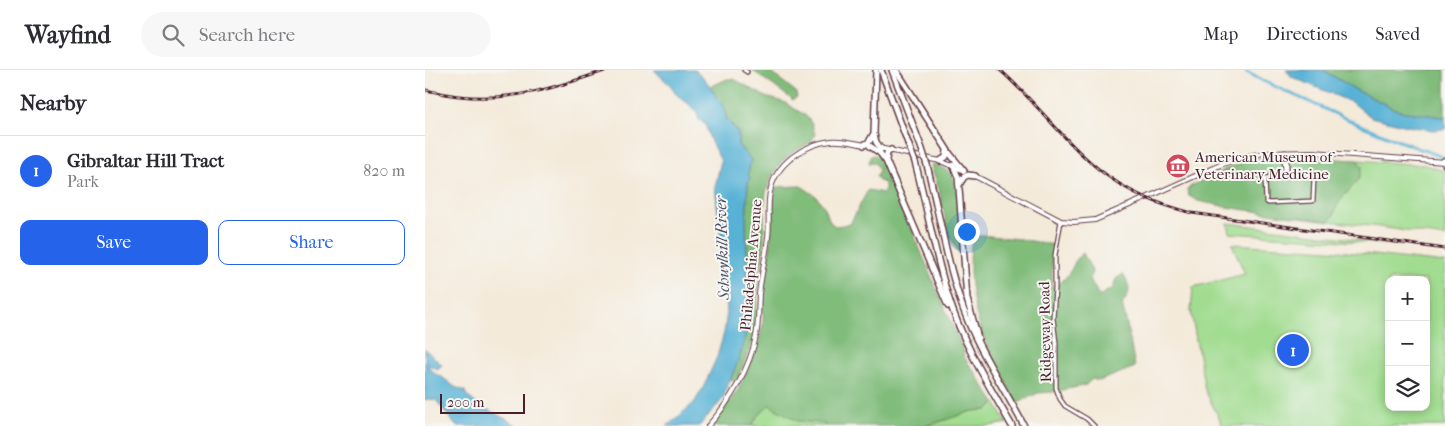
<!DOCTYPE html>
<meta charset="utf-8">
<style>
:root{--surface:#fff;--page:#f7f7f7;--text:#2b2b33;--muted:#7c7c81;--line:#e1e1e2;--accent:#2563eb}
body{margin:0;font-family:"IM FELL French Canon",serif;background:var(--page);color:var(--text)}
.controls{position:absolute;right:15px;bottom:15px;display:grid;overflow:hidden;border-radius:10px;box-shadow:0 2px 8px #0003}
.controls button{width:45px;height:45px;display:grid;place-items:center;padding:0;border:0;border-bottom:1px solid var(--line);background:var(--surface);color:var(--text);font:25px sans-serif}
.scale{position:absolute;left:15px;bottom:12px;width:85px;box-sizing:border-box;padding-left:5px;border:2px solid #4a1f2b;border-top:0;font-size:14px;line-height:18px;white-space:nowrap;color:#4a1f2b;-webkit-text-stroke:4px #f6f6f2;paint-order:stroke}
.you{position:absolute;left:541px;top:161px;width:18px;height:18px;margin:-12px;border:4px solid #fff;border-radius:50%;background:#1a73e8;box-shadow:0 0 0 8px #1a73e833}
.badge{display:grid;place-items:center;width:32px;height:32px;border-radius:50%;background:var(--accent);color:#fff;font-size:16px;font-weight:700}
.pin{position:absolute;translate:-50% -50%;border:2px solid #fff;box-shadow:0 1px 5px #0006}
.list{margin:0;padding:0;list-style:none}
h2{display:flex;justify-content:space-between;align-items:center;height:65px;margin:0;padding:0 20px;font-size:21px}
h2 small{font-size:16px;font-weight:400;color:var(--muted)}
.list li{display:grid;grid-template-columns:32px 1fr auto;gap:15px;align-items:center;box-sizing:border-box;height:70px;padding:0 20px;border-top:1px solid var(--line)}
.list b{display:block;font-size:19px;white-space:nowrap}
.list p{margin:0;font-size:16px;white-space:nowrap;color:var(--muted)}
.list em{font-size:16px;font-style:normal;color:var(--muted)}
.actions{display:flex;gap:10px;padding:15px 20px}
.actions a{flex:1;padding:11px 0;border:1px solid var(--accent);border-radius:10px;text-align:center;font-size:18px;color:var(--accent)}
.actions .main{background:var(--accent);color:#fff}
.icon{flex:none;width:28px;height:28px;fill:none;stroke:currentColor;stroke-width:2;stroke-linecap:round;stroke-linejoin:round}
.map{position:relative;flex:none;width:1020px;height:356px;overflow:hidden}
header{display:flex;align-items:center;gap:30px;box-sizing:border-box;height:70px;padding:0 25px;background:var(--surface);border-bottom:1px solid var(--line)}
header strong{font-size:24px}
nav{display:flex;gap:28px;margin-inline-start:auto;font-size:18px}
.search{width:350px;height:45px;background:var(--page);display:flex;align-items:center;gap:12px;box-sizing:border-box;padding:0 18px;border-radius:28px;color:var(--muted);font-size:19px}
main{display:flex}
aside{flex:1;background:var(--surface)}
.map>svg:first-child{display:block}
</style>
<header>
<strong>Wayfind</strong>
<div class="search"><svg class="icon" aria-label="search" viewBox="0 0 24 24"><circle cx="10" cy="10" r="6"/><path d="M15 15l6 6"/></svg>Search here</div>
<nav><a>Map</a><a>Directions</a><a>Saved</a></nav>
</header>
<main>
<aside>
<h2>Nearby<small></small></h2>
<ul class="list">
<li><span class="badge">1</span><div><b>Gibraltar Hill Tract</b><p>Park</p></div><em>820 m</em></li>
</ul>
<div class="actions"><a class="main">Save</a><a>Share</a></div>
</aside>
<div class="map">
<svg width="1020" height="356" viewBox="0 0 1020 356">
<rect width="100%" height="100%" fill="#f6f6f2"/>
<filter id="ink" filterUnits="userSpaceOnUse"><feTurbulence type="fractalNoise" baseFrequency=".02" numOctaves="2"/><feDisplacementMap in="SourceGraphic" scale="10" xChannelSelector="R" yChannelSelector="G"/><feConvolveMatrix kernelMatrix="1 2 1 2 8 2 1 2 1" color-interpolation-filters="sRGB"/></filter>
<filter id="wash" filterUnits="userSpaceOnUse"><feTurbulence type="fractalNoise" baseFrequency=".0096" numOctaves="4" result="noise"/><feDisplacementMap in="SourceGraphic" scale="20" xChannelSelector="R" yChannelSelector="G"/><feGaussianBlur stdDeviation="1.12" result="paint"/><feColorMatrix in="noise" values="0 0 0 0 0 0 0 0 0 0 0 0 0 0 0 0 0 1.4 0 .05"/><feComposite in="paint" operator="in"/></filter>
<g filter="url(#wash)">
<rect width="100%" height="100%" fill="#f4eada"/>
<g fill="#a1dc90" stroke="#767e5e" fill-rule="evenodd">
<polygon points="932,90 1000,95 1020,101 1020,167 955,157 904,151 909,146 910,140 915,130 925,120 937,97"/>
<polygon points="803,153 976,175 805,163"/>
<path d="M 807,174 L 904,180 L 1020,193 L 1020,356 L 798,356 L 780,320 L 766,241 L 768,217 L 820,204 ZM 964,210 L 1001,210 L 1001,337 L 964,337 Z"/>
<polygon points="570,333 582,353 564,356 495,356 508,354 547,341 562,340"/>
<polygon points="344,335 373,351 396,353 402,356 327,356 332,347"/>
</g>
<g fill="#80bc7a" stroke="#656e52">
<polygon points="327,0 343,0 371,22 372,27 368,30"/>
<polygon points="898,0 1020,0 1020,46 1018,47 974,41 931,20"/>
<polygon points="302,9 309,9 341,27 359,32 381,46 387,54 390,65 386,72 367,83 355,93 346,108 341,122 339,138 339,175 333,218 331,252 328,271 311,312 306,309 315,286 324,250 321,155 323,113 325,109 323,103 326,90 313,75 313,63 301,48 301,40 285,17"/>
<polygon points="450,85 456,88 460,95 511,218 538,279 539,287 555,310 570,333 562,340 547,341 508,354 495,356 402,356 396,353 373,351 344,335 332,347 327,356 288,356 314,318 333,276 338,254 338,215 344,190 349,123 352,117 376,116 391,126 400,138 405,152 410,156 425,154 443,120 458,123 460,120 460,113 454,111 451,107 454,100 450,93 444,93 446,86"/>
<polygon points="855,86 932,90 937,97 934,109 915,130 910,140 909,146 904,151 807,138 773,131 764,126 762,120 766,116 803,98 830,89"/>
<path d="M 509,94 C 514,96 521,99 526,104 C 535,115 535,164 536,181 L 534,183 L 524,166 L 514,119 L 506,95 Z"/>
<path d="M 556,165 L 594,169 L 629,175 L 627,189 L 627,218 C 636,213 641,208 646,200 C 650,193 651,187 658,183 L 667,201 L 665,209 L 674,226 L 688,218 L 691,209 L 698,204 C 706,219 706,221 697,235 L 702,255 L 710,297 L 674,311 L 667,309 L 661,315 L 628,322 L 613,323 L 593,333 C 560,281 538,230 547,168 Z"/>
</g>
<g fill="#58b2d6" stroke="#516880">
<polygon points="229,0 270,0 279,8 301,40 301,48 313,63 313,75 326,90 323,103 325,109 323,113 321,155 324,250 315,286 297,330 274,356 242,356 269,333 278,318 292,287 299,263 302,242 298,185 290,117 296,91 286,72 280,54 274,50 272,43 264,34 253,26 246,16"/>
<polygon points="861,0 898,0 931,20 974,41 1018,47 1020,46 1020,59 1008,60 982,56 946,47 928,33 867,7"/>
<polygon points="0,279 17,295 12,299 3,294 5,299 12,305 17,307 30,317 40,321 42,326 52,334 94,356 31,356 11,330 3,329 0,330"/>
</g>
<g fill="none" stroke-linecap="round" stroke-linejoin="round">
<polyline stroke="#58b2d6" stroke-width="3" points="818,0 838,11 933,54 974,71 1020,88"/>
</g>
</g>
<g filter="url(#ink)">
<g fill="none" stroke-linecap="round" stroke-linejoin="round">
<defs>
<g id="minor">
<polyline points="319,0 322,2"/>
<polyline points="860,86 862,88 862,99 860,101 859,88 860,86 860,82"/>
<polyline points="1020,89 1017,91 1020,96"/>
<polyline points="860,101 860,105 859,106 840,108 841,131 843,133 888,131 889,107 861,104"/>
<polyline points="636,151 630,185 630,218 628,248 631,273 631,318 635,329 640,336 662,349 669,356"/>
</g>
<g id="major">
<polyline points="454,78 515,91 537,100"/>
<polyline points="548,105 636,151 649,152 670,150 721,128 795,95 812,89 838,83 888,82 1020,92"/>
<path d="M 283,356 C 305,332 325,298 331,266 C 334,252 333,238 334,224 C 336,205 341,186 343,167 C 345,152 342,137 345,122 C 350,94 379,74 406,71 C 418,70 429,73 440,75"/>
</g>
<g id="highway">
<polyline points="451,0 449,64 451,72 456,79"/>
<polyline points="456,0 484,76"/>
<polyline points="467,0 497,79"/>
<polyline points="471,0 525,84 539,101"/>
<polyline points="439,75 444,72 448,65"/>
<polyline points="445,76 455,83 461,91 523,236"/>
<polyline points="461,90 462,83 466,80"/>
<polyline points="515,91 521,87 522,81"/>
<path d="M 490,92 C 502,136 509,182 523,226 C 537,272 563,314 587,356"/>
<path d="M 502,95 C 515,146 523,203 543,251 C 558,288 581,321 599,356"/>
<polyline points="528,95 533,107 534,118 542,229 553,268"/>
<polyline points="534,115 539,107 543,105 550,106"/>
</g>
</defs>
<use href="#minor" stroke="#643d45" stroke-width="5.5"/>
<use href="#major" stroke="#643d45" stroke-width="6"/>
<use href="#highway" stroke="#643d45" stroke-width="8"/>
<use href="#minor" stroke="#fff" stroke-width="3"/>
<use href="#major" stroke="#fff" stroke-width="4"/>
<use href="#highway" stroke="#fff" stroke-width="5"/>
<defs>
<g id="rail">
<path d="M 575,0 C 615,35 648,85 693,113 C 716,128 741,136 767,143 L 1020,179"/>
<path d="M 0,20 C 11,22 23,25 34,26 C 87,32 133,17 182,0"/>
</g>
</defs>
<use href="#rail" stroke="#4a1f2b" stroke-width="3"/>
<use href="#rail" stroke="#f6f6f2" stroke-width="1" stroke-dasharray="4" stroke-linecap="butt"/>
<defs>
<g id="highway-bridge">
<polyline points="484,76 490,92"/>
<polyline points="497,79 502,95"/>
</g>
</defs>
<use href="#highway-bridge" stroke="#643d45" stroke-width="8" stroke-linecap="butt"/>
<use href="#highway-bridge" stroke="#fff" stroke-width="5"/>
</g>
</g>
<defs>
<symbol id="museum-disc" viewBox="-11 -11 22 22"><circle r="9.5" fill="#d1495b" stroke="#f6f6f2"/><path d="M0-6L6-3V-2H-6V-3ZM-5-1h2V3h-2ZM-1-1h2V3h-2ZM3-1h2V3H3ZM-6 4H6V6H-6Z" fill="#fff"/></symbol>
</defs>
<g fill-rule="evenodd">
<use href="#museum-disc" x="739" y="82" width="28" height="28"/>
</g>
<g text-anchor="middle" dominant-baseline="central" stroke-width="4" stroke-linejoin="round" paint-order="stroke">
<g font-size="15" fill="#4a1f2b" stroke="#f6f6f2" text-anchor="start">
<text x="770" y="87">American Museum of<tspan x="770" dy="17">Veterinary Medicine</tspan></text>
</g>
<g font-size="15" fill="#4a1f2b" stroke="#f6f6f2">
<text transform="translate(326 195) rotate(-85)">Philadelphia Avenue</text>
<text transform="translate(620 262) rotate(-91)">Ridgeway Road</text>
</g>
<g font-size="16" font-style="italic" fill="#4f5267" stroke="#f6f6f2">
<text transform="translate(297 178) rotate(-92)">Schuylkill River</text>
</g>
</g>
</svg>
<div class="controls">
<button>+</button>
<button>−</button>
<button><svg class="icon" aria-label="layers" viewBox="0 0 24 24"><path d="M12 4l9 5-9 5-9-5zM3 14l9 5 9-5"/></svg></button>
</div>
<div class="scale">200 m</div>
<div class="you"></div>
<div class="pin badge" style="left:868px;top:280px">1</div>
</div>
</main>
